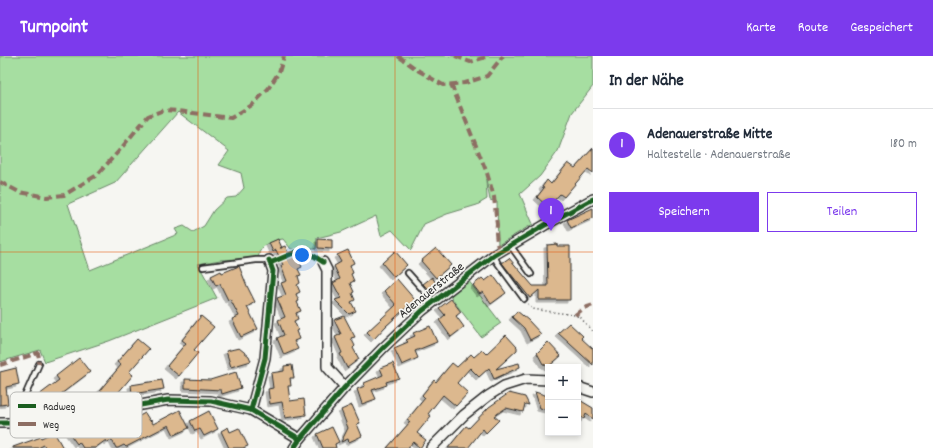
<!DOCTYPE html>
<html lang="de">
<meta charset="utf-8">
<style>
:root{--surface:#fff;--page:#f6f6f7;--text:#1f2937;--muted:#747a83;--line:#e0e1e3;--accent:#7c3aed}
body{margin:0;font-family:Dekko,sans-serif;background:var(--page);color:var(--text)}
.controls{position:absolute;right:12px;bottom:12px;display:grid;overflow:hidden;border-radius:0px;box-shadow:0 2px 6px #0003}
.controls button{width:36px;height:36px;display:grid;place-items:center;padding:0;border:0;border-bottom:1px solid var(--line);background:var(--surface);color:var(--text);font:20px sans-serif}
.you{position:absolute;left:302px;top:199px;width:14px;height:14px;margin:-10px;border:3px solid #fff;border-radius:50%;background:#1a73e8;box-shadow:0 0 0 6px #1a73e833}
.badge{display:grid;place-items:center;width:26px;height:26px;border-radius:50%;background:var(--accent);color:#fff;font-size:13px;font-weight:700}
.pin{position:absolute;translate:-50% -33px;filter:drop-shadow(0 1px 2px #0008)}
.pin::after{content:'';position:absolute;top:21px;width:14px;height:12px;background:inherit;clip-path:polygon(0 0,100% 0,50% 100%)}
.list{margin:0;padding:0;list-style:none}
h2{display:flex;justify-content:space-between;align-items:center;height:52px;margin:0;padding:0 16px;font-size:17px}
h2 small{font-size:13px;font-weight:400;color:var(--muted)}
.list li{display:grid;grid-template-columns:26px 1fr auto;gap:12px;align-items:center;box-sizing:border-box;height:72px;padding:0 16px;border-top:1px solid var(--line)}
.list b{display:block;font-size:15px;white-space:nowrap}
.list p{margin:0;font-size:13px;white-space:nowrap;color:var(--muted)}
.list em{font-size:13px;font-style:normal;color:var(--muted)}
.actions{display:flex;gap:8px;padding:12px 16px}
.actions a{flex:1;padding:9px 0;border:1px solid var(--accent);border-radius:0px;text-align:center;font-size:14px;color:var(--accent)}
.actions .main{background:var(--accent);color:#fff}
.map{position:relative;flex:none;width:593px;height:392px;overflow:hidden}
header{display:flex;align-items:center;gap:24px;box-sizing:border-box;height:56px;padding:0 20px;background:var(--accent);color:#fff}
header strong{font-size:19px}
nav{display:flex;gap:22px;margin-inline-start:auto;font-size:14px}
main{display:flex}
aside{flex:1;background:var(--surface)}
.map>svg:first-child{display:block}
</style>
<header>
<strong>Turnpoint</strong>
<nav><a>Karte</a><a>Route</a><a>Gespeichert</a></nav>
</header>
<main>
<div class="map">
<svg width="593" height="392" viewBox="0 0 593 392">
<defs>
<filter id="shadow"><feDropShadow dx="-3" dy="3" stdDeviation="0" flood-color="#0004"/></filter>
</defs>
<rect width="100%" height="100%" fill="#f6f6f2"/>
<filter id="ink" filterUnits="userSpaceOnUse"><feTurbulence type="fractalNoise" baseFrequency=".025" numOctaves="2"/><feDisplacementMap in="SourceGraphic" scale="8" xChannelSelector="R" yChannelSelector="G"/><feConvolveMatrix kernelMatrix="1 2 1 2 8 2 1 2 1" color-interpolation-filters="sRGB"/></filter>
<g filter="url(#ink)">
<g fill="#a6dea1" stroke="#688466" fill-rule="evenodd">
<path d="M 0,0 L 593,0 L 593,30 L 572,57 L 558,95 L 540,120 L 520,138 L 533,168 L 498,189 L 497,146 L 490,144 L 486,123 L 487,143 L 477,149 L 447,158 L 424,168 L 411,194 L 392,174 L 381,180 L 376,160 L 341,176 L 317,182 L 316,193 L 291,193 L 283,183 C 275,184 263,188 260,195 C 259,197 259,199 258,202 L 220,204 L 198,208 L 217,242 L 109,285 L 45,306 L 40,294 L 0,306 ZM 178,56 L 229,95 L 219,109 L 241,117 L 244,132 L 236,141 L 227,142 L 214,154 L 204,170 L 193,176 L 184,170 L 175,173 L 178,178 L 90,214 L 68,148 L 115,127 Z"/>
<polygon points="468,224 501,267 481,281 449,239"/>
</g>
<g fill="#dcb88e" stroke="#2b2b2b" filter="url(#shadow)">
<polygon points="593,92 593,117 588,113 564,141 560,138 548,151 537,141 544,132 542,131 547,124 551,128 568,107 575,112"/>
<polygon points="593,152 593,162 571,172 567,164"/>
<polygon points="278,183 282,192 280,192 285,190 290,200 296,198 302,211 298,213 301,219 298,220 300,227 297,229 300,236 296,238 299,245 297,246 301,255 296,257 298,263 294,265 298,274 296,275 299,283 294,285 298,293 284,299 277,282 284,279 278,264 285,261 277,242 286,239 281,227 287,225 281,210 283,209 276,194 273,196 269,187"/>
<polygon points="318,183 332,184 332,193 318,192"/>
<polygon points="557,188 557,190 570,190 570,244 539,244 539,234 530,242 502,207 509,202 533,230 548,230 547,189"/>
<polygon points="436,192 451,209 436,222 421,205"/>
<polygon points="348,194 354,207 350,209 353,217 351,218 354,225 350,227 354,236 352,237 355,244 351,246 356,255 349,258 335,244 341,242 333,227 340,223 334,210 341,206 337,199"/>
<polygon points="395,195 407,209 394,221 382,207"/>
<polygon points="239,210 247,230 255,246 247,251 258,273 241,281 232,263 239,260 230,243 228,244 220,228 216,230 211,220 221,215 222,217"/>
<polygon points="493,219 506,237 491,248 483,236 480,238 473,229 482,222 485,225"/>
<polygon points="432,221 436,227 428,234 423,228"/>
<polygon points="397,223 415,244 386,270 374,283 367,276 396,249 384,235"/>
<polygon points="451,243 461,256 456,260 464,271 451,281 439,264 445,259 439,252"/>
<polygon points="517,255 528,264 541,278 530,284 524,272 512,261"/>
<polygon points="201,260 214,271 194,294 198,297 179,320 167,310 186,287 182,284"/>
<polygon points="344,260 355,281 351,282 355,290 353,292 359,303 347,312 340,298 342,297 335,281 341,278 334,264"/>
<polygon points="569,267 583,280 581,282 593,293 593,309 558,277"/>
<polygon points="430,270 437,286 415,295 418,302 402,309 394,292 408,286 406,284 415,280 413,277"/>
<polygon points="506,279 517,291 517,294 496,313 519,307 520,311 494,323 489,312 479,321 470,312 457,327 468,337 456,350 443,339 428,358 431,360 417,377 426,384 420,392 413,386 408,392 387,392 410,366 407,364 425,342 422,339 434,324 436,326 452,307 457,311 471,298 474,301 482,294 486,298"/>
<polygon points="137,283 149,293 129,316 133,319 112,344 100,334 121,309 117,306"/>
<polygon points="548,286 561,300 548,311 544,308 543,308 537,297"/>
<polygon points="239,292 249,300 251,305 231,311 226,295"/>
<polygon points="79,302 90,316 48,348 45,343 30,352 27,348 59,324 56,320"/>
<polygon points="393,307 399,322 386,326 387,329 372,334 376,343 362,348 357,333 365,330 364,327 383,319 380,312"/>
<polygon points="292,309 294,322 290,322 291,330 288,330 290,345 304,343 306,359 285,362 282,346 270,348 268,333 273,332 271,317 284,315 284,310"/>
<polygon points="16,312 19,328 6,331 8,348 0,349 0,316"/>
<polygon points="236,316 241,332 222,338 221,334 185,332 185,323 210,324"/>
<polygon points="162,324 164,333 132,338 131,329"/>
<polygon points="535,336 548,340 548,354 540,352"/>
<polygon points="509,337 525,341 529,349 525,348 523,356 506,352 494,360 499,364 486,377 483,373 468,392 448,392 466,370 469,372 489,351"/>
<polygon points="578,343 593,352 593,363 586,358 584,363 578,359"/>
<polygon points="352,349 360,367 357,368 362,380 349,386 348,383 341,386 348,372 341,354"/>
<polygon points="180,354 189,372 174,379 169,369 126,391 124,389 118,392 116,392 112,384 107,386 106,384 95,392 83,392 79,386 77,388 69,377 77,371 79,375 90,367 98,378 123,366 124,368 145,357 150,365 151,364 153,368"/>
<polygon points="209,355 218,373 204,380 200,373 195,375 190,365"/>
<polygon points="228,371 230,376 239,372 248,390 243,392 229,392 221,375"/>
<polygon points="332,371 339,386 335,388 336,392 323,392 317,378"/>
<polygon points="54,376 63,392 45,392 44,389 38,392 13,392 13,391 41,381 41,382"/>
</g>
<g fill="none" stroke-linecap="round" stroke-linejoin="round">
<defs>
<g id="lane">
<polyline points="510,189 531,218"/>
<polyline points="494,199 497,206 524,243"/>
<polyline points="203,211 256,204 269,204"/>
<polyline points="408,217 434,246"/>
<polyline points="13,367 39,308"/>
</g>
<g id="street">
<polyline points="323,206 327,214 327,311 345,331"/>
<polyline points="578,331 593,336"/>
<polyline points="251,354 265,302 273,215 269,204"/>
<polyline points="0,367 43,367 168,344 211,345 251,354 300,383"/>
<polyline points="294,392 300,383 345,331 383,292 422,255 494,199 545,169 593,143"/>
<polyline points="431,392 464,359 488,340 504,330 526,323 548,324"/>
</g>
</defs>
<use href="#lane" stroke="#2b2b2b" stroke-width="8"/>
<use href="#street" stroke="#2b2b2b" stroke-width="12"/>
<polyline stroke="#2b2b2b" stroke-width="1.5" stroke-dasharray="1 3" stroke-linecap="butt" points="528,248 532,253 575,259 581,262 593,276"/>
<use href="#lane" stroke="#f6f6f2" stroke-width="4.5"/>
<use href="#street" stroke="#f6f6f2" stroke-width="9"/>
<g stroke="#8d6e63" stroke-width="4" stroke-dasharray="8 4" stroke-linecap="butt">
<polyline points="398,0 419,15 443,29 465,27 487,20 503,0"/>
<polyline points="455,0 470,6 489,0"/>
<polyline points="451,28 487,117 494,141 497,169 496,177 497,187 499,196"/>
<polyline points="0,126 19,136 47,141 64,139 97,119 118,96 148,60 164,54 178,55 231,62 252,49 268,33 279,16 284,0"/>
<polyline points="575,259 584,252 593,249"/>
<polyline points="0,309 38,297 39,302 39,308"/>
</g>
<defs>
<g id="cycleway">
<polyline points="270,207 296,196 314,200 323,206"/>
<polyline points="251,354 265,302 273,215 269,204"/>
<polyline points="0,367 43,367 168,344 211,345 251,354 300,383"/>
<polyline points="294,392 300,383 345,331 383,292 422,255 494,199 545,169 593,143"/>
</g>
</defs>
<use href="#cycleway" stroke="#f6f6f2" stroke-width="8"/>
<use href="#cycleway" stroke="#1b5e20" stroke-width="5"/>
</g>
</g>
<path fill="none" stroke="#e8590c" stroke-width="1" stroke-opacity="0.55" d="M 198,0 L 198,392M 395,0 L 395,392M 0,196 L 593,196"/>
<g text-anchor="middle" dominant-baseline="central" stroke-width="3.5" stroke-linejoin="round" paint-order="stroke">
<g font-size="13" fill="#2b2b2b" stroke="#f6f6f2">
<text transform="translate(432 235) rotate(-39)">Adenauerstraße</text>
</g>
</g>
<rect x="10" y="336" width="132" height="46" rx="6" fill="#f6f6f2" stroke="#b9b9b6" stroke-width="1"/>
<rect x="18" y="348" width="18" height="4" fill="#1b5e20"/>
<rect x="18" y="366" width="18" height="4" fill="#8d6e63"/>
<g font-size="11" fill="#2b2b2b">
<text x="43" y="354">Radweg</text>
<text x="43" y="372">Weg</text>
</g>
</svg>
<div class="controls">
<button>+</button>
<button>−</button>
</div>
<div class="you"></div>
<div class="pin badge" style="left:551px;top:175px">1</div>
</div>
<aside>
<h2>In der Nähe<small></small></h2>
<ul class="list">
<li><span class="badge">1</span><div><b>Adenauerstraße Mitte</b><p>Haltestelle · Adenauerstraße</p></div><em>180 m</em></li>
</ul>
<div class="actions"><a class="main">Speichern</a><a>Teilen</a></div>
</aside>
</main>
